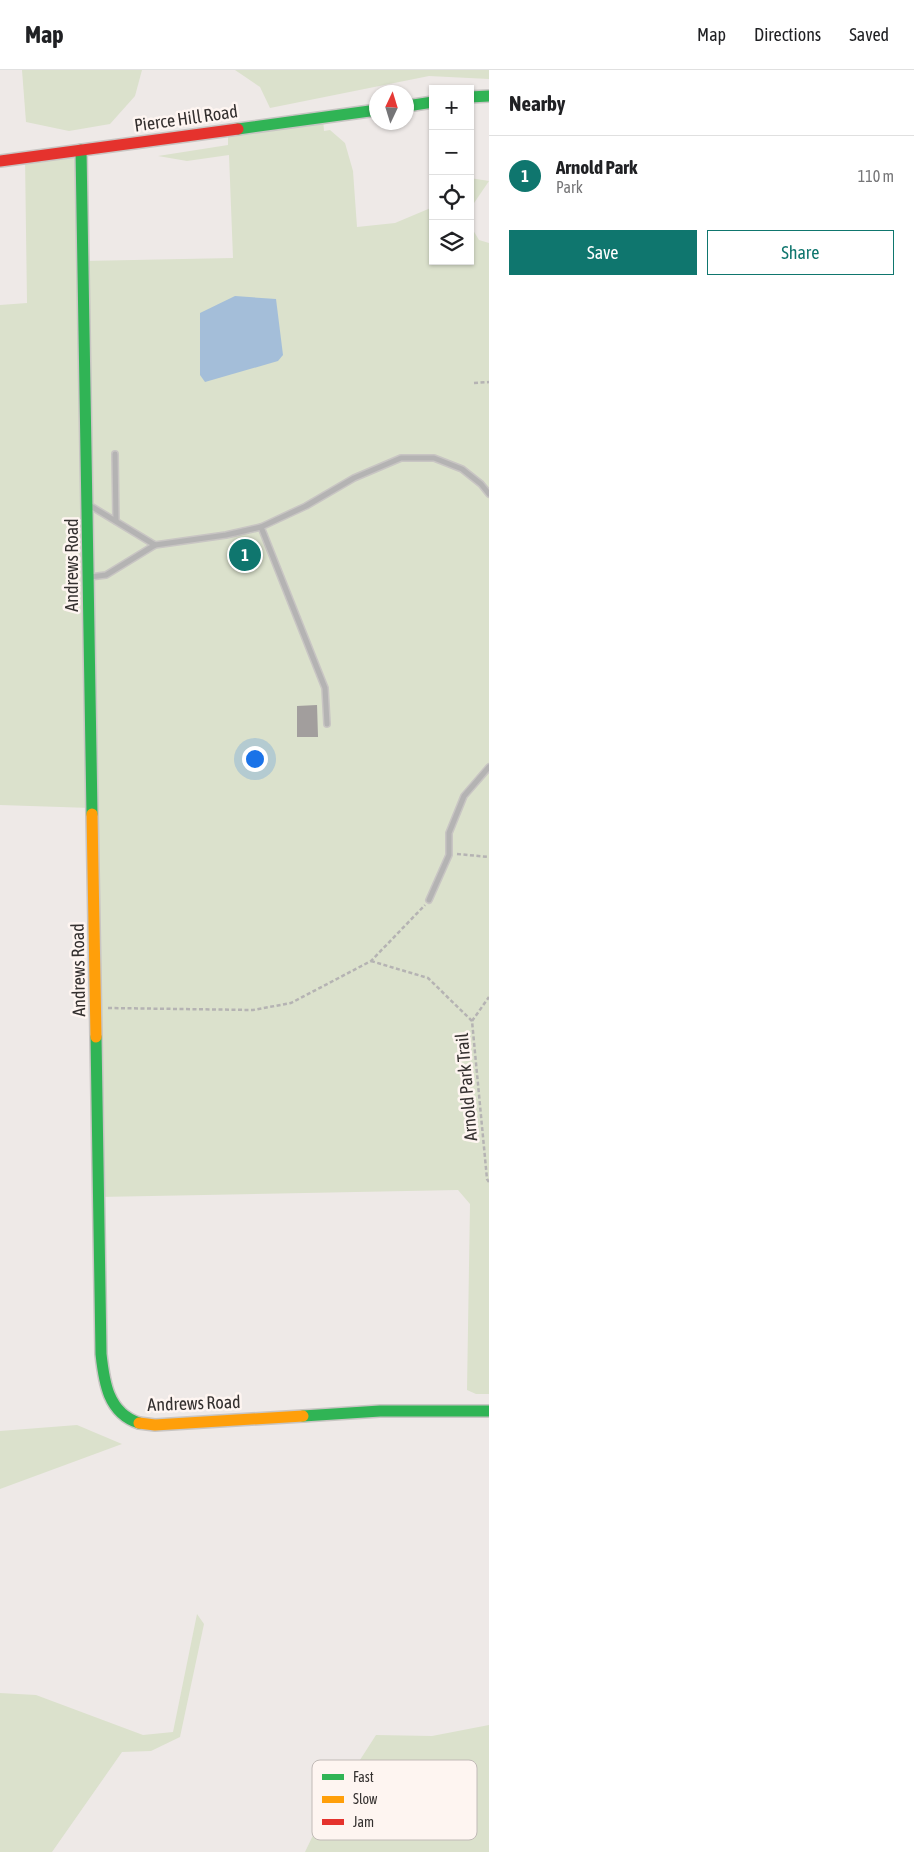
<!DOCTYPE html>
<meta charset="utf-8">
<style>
:root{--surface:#fff;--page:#f2f2f2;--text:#202124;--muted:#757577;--line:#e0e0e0;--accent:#0f766e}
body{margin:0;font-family:"Asap Condensed",sans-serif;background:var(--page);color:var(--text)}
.controls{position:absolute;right:15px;top:15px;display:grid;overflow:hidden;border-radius:0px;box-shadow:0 1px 4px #0004}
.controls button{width:45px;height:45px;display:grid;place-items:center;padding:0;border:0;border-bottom:1px solid var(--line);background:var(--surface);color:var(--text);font:25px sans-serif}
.compass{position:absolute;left:369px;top:15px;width:45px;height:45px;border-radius:50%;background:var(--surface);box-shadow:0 1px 4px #0004;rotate:4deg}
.you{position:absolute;left:254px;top:688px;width:18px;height:18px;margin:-12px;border:4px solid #fff;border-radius:50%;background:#1a73e8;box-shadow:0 0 0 8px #1a73e833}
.badge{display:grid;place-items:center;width:32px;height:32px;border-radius:50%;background:var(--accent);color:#fff;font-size:16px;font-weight:700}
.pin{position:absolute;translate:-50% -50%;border:2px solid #fff;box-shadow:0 1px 5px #0006}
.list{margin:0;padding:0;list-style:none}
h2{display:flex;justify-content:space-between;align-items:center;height:65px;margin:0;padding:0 20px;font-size:21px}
h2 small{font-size:16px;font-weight:400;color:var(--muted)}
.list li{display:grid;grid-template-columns:32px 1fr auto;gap:15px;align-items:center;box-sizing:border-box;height:80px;padding:0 20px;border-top:1px solid var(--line)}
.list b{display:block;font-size:19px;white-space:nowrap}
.list p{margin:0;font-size:16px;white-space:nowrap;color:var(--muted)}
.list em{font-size:16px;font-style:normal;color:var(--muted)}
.actions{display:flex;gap:10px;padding:15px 20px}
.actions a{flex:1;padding:11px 0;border:1px solid var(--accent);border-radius:0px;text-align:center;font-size:18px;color:var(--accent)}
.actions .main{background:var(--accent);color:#fff}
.icon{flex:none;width:28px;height:28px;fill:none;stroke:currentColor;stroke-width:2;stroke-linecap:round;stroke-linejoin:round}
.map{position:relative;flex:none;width:489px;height:1782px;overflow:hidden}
header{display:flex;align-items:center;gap:30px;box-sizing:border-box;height:70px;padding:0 25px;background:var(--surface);border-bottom:1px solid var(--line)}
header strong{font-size:24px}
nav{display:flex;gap:28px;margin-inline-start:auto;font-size:18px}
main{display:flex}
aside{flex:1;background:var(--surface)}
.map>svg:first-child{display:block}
</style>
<header>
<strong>Map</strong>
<nav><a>Map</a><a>Directions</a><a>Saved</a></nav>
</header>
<main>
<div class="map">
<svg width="489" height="1782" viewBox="0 0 489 1782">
<rect width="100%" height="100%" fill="#eee9e7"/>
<g fill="#dbe1cc">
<polygon points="22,0 142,0 135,26 110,54 69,61 26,52"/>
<polygon points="235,0 489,0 489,9 429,6 270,38 260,17"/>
<polygon points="323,48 324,61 330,60 345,73 353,101 357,157 395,153 433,137 433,191 470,191 470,155 479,170 489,173 489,1324 476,1324 467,1320 470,1134 458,1120 99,1127 91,738 0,735 0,235 27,233 25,87 81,80 83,191 233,188 229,85 187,91 158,86 228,75 228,61"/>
<polygon points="470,108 489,111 470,139"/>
<polygon points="77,1355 122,1374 0,1419 0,1361"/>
<polygon points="197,1544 204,1554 180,1667 151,1681 122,1682 52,1782 0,1782 0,1623 36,1625 143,1665 173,1662"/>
<polygon points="489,1655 489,1782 305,1782 317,1757 376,1665 432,1666"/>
</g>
<polygon fill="#a4bed9" points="235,226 276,229 283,285 278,291 205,312 200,305 200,243"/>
<polygon fill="#a29e9d" points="317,635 318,667 297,667 297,636"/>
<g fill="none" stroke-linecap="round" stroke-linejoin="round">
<defs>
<g id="lane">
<polyline points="115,384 116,451"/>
<polyline points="89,435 155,475"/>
<polyline points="261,457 325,618 327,654"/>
<polyline points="90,507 106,505 155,475 226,465 261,457 306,436 354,408 401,388 434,388 462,399 481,414 489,424"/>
<polyline points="429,830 449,785 449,763 464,726 489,697"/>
</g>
<g id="fast">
<polyline points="470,27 489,26"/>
<polyline points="407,36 433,32"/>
<polyline points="238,59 377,40"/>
<polyline points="81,80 92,744"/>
<path d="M 96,967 L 101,1284 C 104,1312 108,1343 139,1353"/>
<polyline points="303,1346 380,1341 489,1341"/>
</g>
<g id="slow">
<polyline points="92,744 96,967"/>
<polyline points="139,1353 155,1355 303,1346"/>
</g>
<polyline id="jam" points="0,91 238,59"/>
</defs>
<use href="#lane" stroke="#c8c5c3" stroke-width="8"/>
<use href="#fast" stroke="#c8c5c3" stroke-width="14"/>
<use href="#slow" stroke="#c8c5c3" stroke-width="14"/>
<use href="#jam" stroke="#c8c5c3" stroke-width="14"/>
<g stroke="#b5b3b3" stroke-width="2.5" stroke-dasharray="4 2.5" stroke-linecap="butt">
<polyline points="474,313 489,312"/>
<polyline points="457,784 489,787"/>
<polyline points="371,891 428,908 472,951 487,1109 489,1112"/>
<polyline points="108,938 253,940 291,933 371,891 425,835"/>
<polyline points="472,951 489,927"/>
</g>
<use href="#lane" stroke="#b4b3b3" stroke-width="5"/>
<use href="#fast" stroke="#30b455" stroke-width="11"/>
<use href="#slow" stroke="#ff9f0a" stroke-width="11"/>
<use href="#jam" stroke="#e5322d" stroke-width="11"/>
</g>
<g text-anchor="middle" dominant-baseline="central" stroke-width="5" stroke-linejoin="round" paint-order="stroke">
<g font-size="18" fill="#34302f" stroke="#fef5f1">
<text transform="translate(186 48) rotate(-8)">Pierce Hill Road</text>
<text transform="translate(71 495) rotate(-90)">Andrews Road</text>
<text transform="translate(78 900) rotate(-91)">Andrews Road</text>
<text transform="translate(466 1017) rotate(-95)">Arnold Park Trail</text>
<text transform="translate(194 1333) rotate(-2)">Andrews Road</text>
</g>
</g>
<rect x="312" y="1690" width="165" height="80" rx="8" fill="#fef5f1" stroke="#c1bab7" stroke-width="1"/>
<rect x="322" y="1704" width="22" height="6" fill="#30b455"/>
<rect x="322" y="1726" width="22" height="7" fill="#ff9f0a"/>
<rect x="322" y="1749" width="22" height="6" fill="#e5322d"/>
<g font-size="14" fill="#34302f">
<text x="353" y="1712">Fast</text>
<text x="353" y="1734">Slow</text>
<text x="353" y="1757">Jam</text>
</g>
</svg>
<div class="controls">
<button>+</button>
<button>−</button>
<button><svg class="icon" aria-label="locate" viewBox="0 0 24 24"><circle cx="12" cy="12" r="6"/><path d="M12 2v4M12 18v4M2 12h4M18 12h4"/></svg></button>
<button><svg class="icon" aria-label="layers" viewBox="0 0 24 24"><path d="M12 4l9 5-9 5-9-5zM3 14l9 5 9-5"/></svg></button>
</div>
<svg class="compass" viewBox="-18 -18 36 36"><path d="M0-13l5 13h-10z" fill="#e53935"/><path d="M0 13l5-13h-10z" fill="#757577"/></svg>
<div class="you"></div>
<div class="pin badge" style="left:245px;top:485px">1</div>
</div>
<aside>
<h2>Nearby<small></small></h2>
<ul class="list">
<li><span class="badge">1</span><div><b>Arnold Park</b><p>Park</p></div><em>110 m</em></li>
</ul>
<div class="actions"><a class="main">Save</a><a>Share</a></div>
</aside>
</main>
